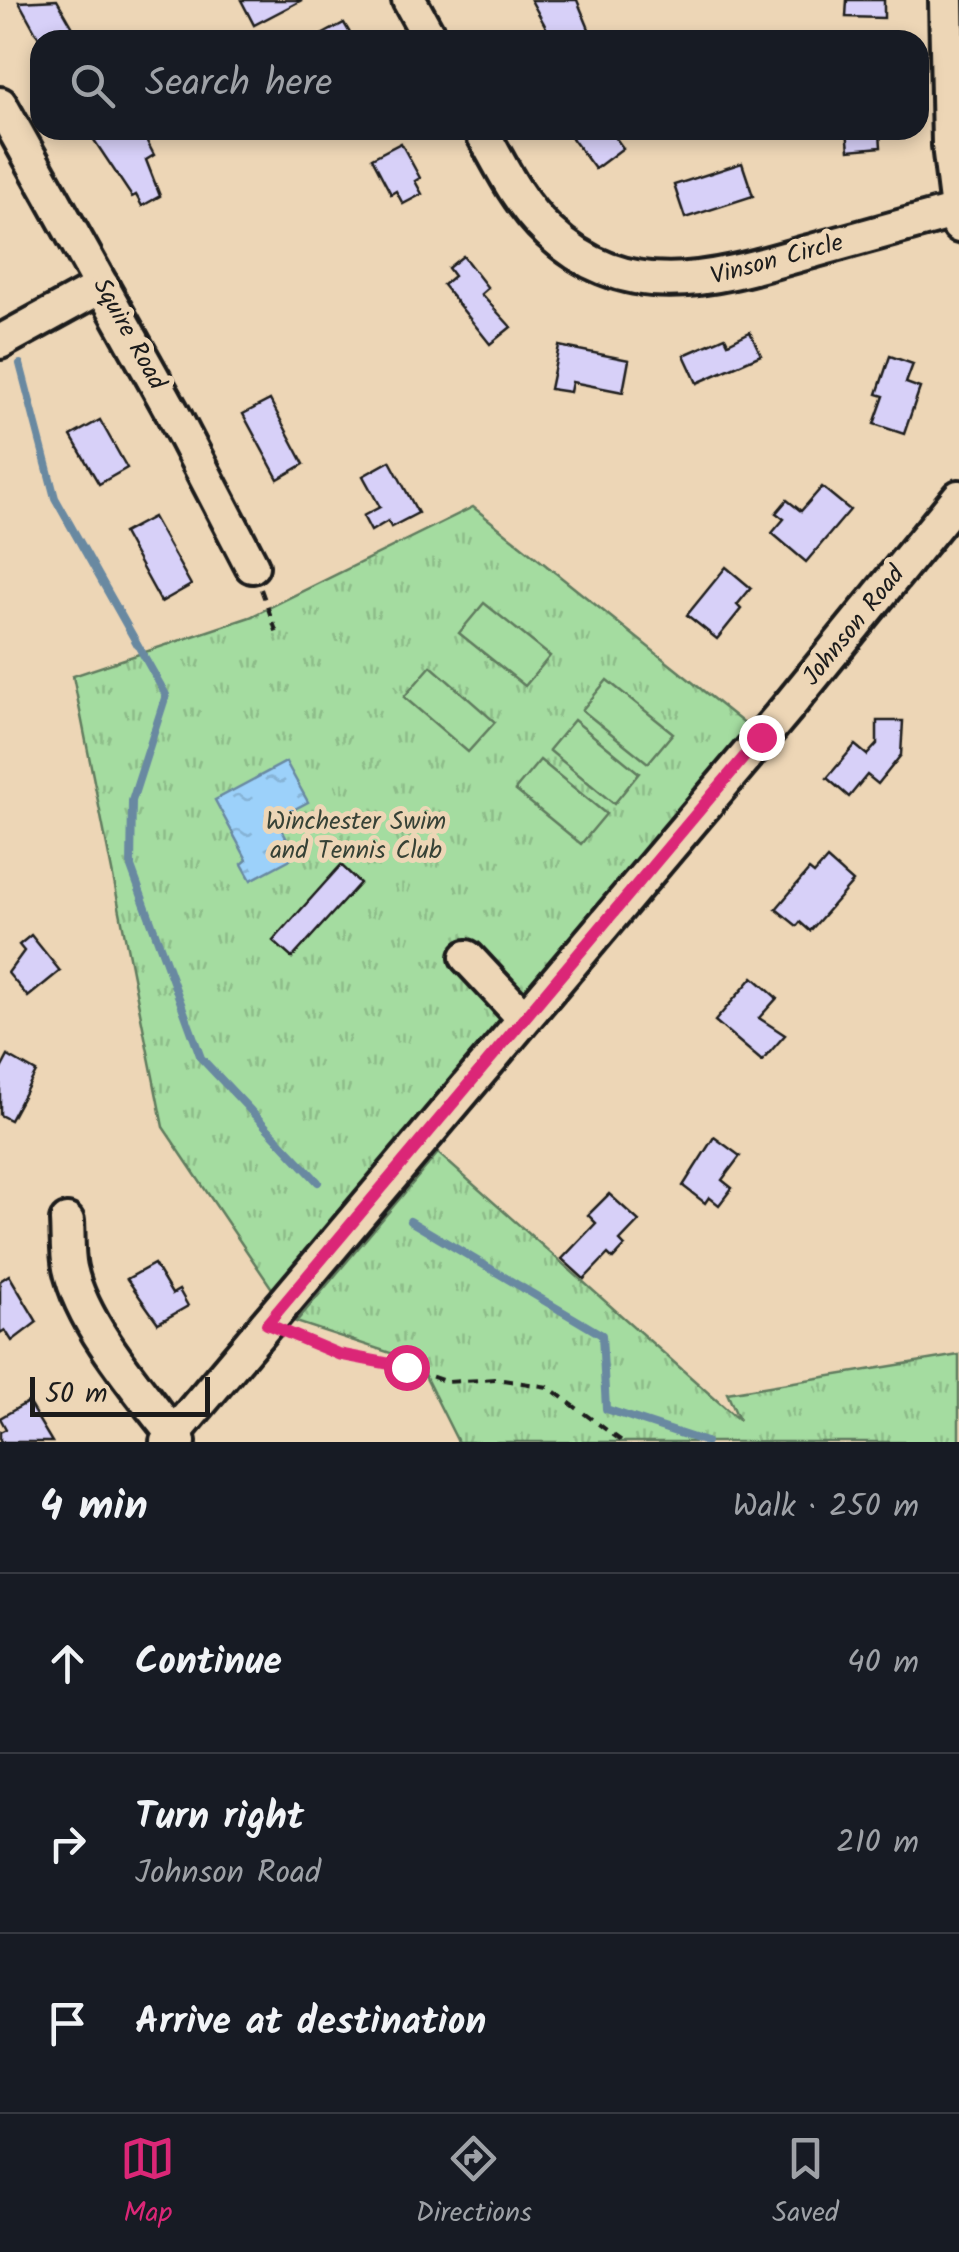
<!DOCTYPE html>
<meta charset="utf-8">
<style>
:root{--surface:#171b24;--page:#20242c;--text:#f1f3f6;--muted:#9ea1a6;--line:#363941;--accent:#db2777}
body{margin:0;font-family:Kalam,sans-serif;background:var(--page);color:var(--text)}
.scale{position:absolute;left:30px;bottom:25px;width:180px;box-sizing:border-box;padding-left:10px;border:5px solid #1c1c1c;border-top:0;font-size:28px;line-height:35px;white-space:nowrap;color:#1c1c1c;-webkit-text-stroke:8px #edd6b6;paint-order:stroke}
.stop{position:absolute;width:30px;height:30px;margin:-22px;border:8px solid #db2777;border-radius:50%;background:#fff}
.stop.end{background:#db2777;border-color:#fff;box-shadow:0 2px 10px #0008}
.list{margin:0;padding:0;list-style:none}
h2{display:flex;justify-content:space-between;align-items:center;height:130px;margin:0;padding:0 40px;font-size:42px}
h2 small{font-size:32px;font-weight:400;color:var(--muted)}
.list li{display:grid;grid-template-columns:65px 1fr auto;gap:30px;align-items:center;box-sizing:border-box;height:180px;padding:0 40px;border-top:2px solid var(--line)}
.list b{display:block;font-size:38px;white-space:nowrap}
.list p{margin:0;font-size:32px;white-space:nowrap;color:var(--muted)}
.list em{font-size:32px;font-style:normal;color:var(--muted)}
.icon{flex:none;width:55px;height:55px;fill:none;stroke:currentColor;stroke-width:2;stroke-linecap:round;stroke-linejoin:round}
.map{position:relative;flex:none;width:959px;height:1442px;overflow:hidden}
.search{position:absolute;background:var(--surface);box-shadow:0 5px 15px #0003;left:30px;right:30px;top:30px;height:110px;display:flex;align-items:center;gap:25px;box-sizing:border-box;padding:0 35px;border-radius:30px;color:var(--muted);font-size:38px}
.sheet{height:670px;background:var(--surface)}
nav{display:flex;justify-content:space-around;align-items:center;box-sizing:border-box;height:140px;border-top:2px solid var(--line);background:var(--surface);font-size:28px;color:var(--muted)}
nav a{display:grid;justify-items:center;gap:5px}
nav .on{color:var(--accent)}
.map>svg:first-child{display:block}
</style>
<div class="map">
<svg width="959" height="1442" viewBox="0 0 959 1442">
<defs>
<pattern id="park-tufts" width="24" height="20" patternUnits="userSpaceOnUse" patternTransform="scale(2.5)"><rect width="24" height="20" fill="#a4dca0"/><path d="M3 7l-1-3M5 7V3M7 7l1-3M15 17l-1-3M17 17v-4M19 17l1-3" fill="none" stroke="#8dbc89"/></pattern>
<pattern id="water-ripples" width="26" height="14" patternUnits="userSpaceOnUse" patternTransform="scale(2.5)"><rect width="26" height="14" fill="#9cd1fa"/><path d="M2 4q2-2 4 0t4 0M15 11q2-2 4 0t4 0" fill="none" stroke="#86b3d6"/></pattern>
</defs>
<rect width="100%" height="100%" fill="#edd6b6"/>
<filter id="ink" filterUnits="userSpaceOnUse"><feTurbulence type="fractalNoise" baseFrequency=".01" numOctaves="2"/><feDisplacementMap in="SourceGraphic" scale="20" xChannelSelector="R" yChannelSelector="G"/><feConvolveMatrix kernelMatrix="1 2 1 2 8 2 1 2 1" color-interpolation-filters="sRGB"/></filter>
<g filter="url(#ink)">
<g fill="url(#park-tufts)" stroke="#607c5e" stroke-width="2.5">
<polygon points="473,507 761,737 283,1305 163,1127 73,676 250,617"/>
<polygon points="438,1153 739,1420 727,1393 959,1355 959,1442 458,1442 418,1362 296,1322"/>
</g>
<g fill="#a4dca0" stroke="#607c5e" stroke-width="2.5">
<polygon points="484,603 550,656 525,686 459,633"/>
<polygon points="431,666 495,722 468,752 404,697"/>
<polygon points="607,680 673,733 648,763 582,710"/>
<polygon points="574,720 639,773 614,804 549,750"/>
<polygon points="540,760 606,814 581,844 515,790"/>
</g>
<polygon fill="url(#water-ripples)" stroke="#6989a1" stroke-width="2.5" points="286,762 308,802 276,819 296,856 251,880 242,864 247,860 215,800"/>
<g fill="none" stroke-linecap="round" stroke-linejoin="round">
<g stroke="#6989a1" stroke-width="8">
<polyline points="20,364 55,498 166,695 132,801 131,867 201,1058 318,1182"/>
<polyline points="410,1221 602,1335 606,1409 706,1442"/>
</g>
</g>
<g fill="#d7d0f8" stroke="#1c1c1c" stroke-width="2.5">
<polygon points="57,0 80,40 40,40 19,2"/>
<polygon points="241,0 302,0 254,25"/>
<polygon points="531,0 577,0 589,29 570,40 522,40 548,31"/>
<polygon points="847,0 884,0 884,18 846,17"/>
<polygon points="344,23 354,40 312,40"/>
<polygon points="98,130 141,130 154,155 146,160 160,196 142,206 136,195 132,197 90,134"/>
<polygon points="566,130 610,130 623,148 595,169"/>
<polygon points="847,130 886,130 886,132 880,133 881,147 849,150"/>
<polygon points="401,143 420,178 415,181 422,194 403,204 396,191 391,194 372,158"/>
<polygon points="742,163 753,196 685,218 674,185"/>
<polygon points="463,256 488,288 481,294 511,327 490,344 443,285 454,276 448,268"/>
<polygon points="750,332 761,355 697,383 684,355 725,337 728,343"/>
<polygon points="559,346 629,360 623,392 572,382 570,392 550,389"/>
<polygon points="890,356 913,364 906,383 920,388 904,434 874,424 884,396 877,394"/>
<polygon points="270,400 304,464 278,479 243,414"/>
<polygon points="100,420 127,468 99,484 71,436"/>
<polygon points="390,461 418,513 391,527 388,521 371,531 363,516 380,507 363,476"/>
<polygon points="822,487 850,510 806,562 772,533 784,519 776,513 787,500 801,511"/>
<polygon points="153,517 191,585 161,602 123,533"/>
<polygon points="726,567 751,588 737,605 741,609 717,639 687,615"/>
<polygon points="877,721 903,721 901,755 878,784 867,775 849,797 827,778 855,745 867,755 877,744"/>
<polygon points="827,859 853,882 810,931 800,922 797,926 776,909 809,870 814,874"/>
<polygon points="341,865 360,883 292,958 273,941"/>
<polygon points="31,935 60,971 28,997 8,973 24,951 19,945"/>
<polygon points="753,977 777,998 759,1018 785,1035 762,1061 715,1021"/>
<polygon points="8,1056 36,1072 10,1120 0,1115 0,1071"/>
<polygon points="714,1137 740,1156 722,1180 732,1188 719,1205 709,1197 705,1203 683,1186"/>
<polygon points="609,1194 639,1221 620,1241 625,1246 613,1259 608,1254 584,1279 562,1259 596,1223 588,1215"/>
<polygon points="154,1264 172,1294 179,1290 188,1306 158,1323 127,1279"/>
<polygon points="9,1275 37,1322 12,1341 5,1330 0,1333 0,1281"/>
<polygon points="28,1402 52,1442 0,1442 0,1432 6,1429 0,1418"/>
</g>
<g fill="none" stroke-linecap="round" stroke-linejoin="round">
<defs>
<g id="minor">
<polyline points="409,0 431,40"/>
<polyline points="946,0 949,145 959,226"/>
<polyline points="0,104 172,412 252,566"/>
<path d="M 481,130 C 500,165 519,204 549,232 C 630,309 723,276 816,250 C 863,237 910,224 957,211"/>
<polyline points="0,342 102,286"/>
<polyline points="467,957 523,1017"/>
<path d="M 67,1221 C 68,1236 67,1253 70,1268 C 82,1326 143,1395 179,1442"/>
<polyline points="167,1442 787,708 959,497"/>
</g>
</defs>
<use href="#minor" stroke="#1c1c1c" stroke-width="40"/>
<g stroke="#1c1c1c" stroke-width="4" stroke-dasharray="10 8" stroke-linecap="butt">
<polyline points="261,589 279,639"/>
<polyline points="295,1335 338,1354 406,1367 447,1382 497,1379 548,1387 623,1442"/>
</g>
<use href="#minor" stroke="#edd6b6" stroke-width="32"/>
</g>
</g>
<g fill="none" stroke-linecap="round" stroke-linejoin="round" filter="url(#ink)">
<polyline stroke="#db2777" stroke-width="12" points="406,1367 338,1354 267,1324 761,737"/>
</g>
<g text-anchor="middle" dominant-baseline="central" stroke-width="10" stroke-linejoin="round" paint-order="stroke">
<g font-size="25" fill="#1c1c1c" stroke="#edd6b6">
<text transform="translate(777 260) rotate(-15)">Vinson Circle</text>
<text transform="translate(129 334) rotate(61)">Squire Road</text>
<text transform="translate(854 626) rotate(-51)">Johnson Road</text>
</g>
<g font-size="25" fill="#374236" stroke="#edd6b6">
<text x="356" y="822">Winchester Swim<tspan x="356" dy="29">and Tennis Club</tspan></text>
</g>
</g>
</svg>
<div class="scale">50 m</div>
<div class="stop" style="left:406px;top:1367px"></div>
<div class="stop end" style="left:761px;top:737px"></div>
<div class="search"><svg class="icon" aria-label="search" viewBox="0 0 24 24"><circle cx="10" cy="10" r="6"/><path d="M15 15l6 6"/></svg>Search here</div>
</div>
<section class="sheet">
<h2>4 min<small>Walk · 250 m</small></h2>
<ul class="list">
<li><svg class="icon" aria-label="ahead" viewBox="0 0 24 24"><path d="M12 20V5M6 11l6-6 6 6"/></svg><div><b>Continue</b></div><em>40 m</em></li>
<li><svg class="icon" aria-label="right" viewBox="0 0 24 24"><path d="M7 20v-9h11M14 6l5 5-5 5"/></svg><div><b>Turn right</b><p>Johnson Road</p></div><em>210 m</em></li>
<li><svg class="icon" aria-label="arrive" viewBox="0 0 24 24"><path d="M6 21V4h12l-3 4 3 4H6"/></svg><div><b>Arrive at destination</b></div></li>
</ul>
</section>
<nav>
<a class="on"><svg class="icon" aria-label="map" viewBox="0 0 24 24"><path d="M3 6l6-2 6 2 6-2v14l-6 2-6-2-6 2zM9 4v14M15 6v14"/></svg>Map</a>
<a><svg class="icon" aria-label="directions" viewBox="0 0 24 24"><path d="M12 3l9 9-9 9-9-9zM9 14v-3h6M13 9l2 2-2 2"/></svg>Directions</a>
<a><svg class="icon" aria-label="saved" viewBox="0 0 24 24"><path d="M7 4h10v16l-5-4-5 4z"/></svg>Saved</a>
</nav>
